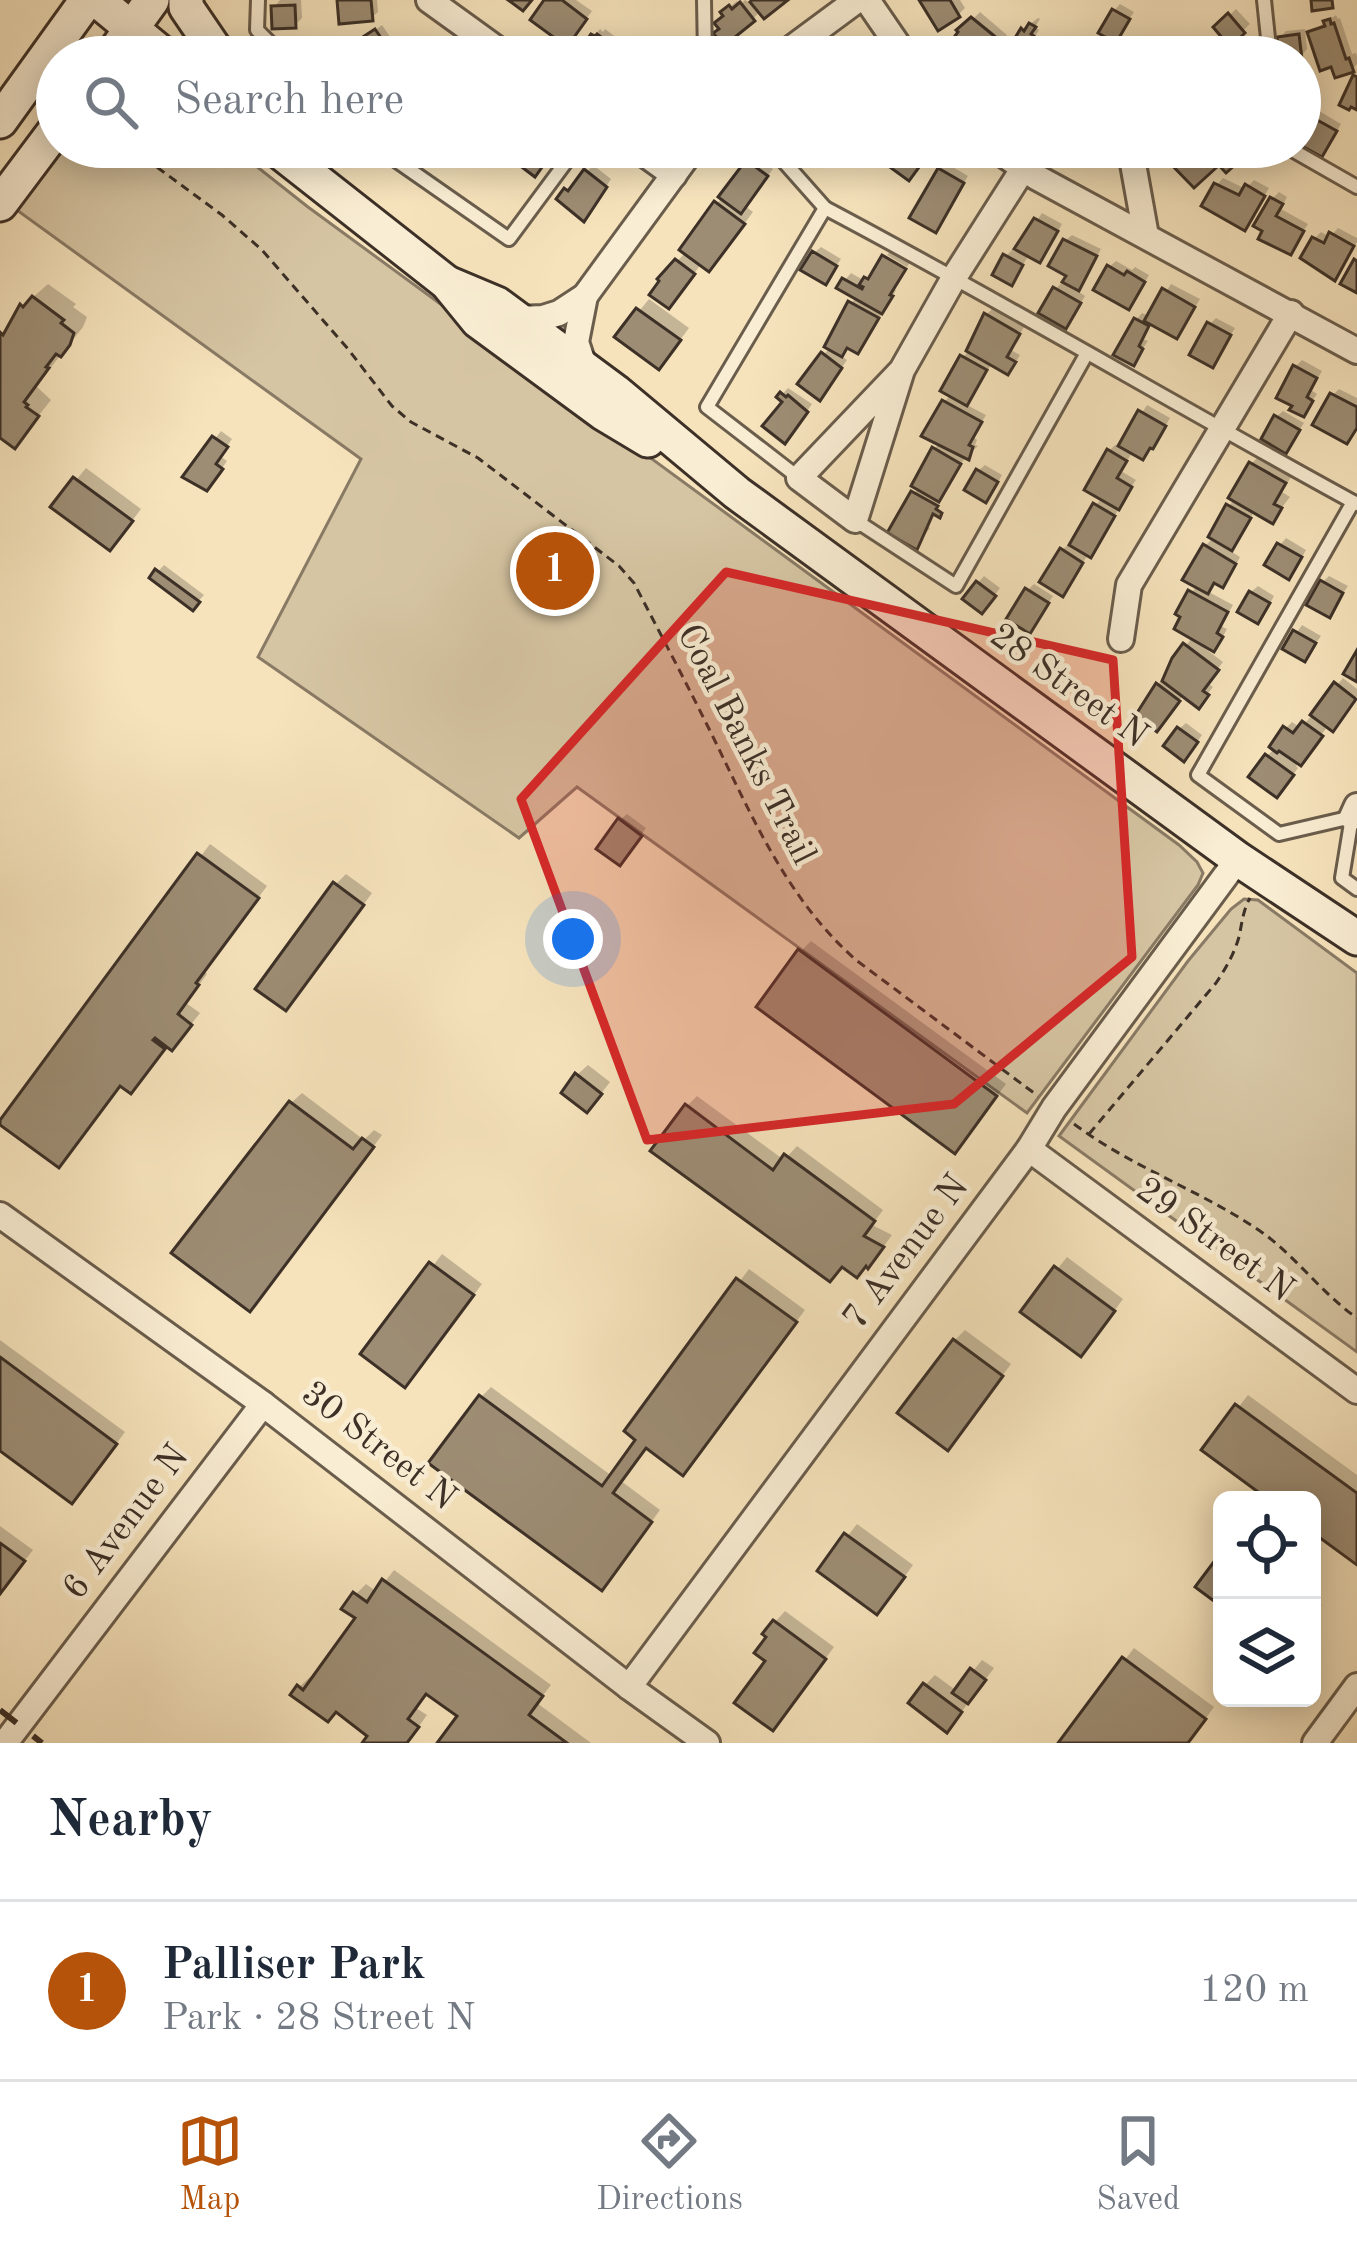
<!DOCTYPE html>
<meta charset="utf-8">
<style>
:root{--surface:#fff;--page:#f6f6f7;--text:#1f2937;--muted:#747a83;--line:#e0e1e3;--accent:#b45309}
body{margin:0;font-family:"Old Standard TT",serif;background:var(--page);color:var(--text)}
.controls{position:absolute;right:36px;bottom:36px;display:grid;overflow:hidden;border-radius:18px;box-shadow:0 6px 30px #0003}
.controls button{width:108px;height:108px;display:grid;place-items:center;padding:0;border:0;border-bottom:3px solid var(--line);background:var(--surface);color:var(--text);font:60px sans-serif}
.you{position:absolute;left:573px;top:939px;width:42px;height:42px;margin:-30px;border:9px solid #fff;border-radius:50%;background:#1a73e8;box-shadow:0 0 0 18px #1a73e833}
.badge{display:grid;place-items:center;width:78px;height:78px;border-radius:50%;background:var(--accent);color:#fff;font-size:39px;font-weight:700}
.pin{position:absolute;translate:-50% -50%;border:6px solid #fff;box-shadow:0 3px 12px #0006}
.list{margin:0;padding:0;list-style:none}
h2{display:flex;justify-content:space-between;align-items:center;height:156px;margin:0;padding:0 48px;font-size:51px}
h2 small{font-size:39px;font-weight:400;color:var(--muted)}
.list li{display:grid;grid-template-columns:78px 1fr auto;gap:36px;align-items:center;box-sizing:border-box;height:180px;padding:0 48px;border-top:3px solid var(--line)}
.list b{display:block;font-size:45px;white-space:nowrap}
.list p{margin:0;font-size:39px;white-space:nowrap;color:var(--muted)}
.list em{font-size:39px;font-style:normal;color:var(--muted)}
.icon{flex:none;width:66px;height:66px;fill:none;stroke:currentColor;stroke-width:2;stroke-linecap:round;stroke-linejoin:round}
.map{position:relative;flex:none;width:1357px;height:1743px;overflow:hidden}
.search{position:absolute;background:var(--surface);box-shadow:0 6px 30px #0003;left:36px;right:36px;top:36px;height:132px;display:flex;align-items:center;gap:30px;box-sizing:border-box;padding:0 42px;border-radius:66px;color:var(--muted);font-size:45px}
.sheet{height:336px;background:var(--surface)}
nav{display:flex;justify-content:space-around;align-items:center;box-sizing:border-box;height:168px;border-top:3px solid var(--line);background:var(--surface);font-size:33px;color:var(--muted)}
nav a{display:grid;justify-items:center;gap:6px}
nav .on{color:var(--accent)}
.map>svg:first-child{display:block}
</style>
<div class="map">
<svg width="1357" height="1743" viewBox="0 0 1357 1743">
<rect width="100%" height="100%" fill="#f6e3bc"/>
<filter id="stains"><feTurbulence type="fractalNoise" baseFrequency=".00167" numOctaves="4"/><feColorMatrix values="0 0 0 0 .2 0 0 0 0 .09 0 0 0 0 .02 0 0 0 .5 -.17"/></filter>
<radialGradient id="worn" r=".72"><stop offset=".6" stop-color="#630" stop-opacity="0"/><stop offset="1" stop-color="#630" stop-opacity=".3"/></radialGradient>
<g fill="#d6c5a3" stroke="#897a65" stroke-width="3">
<polygon points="58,147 232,147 308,207 1179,845 1197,862 1203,873 1198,885 1027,1113 577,787 519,838 258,657 361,459 14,208"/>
<polygon points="1244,899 1258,900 1357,973 1357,1352 1059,1136 1188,961 1231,909"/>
</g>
<g fill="#0003">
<polygon points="280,0 301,0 302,18 295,25 274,7"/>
<polygon points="340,0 377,0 378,12 371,18"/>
<polygon points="548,0 576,0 592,11 573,37"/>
<polygon points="745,0 752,4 756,0 783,0 761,10 753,19 726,15 724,12 737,1 740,5"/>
<polygon points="922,0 960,0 965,8 958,15"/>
<polygon points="1120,4 1134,12 1116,39 1114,11"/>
<polygon points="1236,9 1250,24 1231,42 1217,27"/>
<polygon points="980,12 1007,35 989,57 965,57 972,20"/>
<polygon points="1336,15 1338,19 1340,18 1352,54 1356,53 1357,57 1357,64 1352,69 1311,32"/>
<polygon points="1038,18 1040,19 1035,27 1039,30 1034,38 1056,52 1053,57 1021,57 1011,50 1023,30"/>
<polygon points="382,25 404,57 315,57 337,40 346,53"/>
<polygon points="600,29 603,32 605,29 628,46 620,57 591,57 594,36"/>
<polygon points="1305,29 1307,49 1301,56 1280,38 1286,31"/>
<polygon points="1081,36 1108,52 1104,57 1066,57"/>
<polygon points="1130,43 1156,57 1119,57"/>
<polygon points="1319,111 1341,124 1328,147 1300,142"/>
<polygon points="893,147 924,147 929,151 915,171"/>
<polygon points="1183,147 1210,147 1218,156 1228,147 1250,147 1226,169 1219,161 1194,183"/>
<polygon points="754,155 773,169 745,206 753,212 719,258 702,263 675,299 661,278 686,252 683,249"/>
<polygon points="946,163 968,176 935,230 940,170"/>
<polygon points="593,165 611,179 590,211 560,198 573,183 576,185"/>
<polygon points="1223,178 1246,189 1254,180 1269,188 1250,221 1217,185"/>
<polygon points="1279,192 1287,197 1281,209 1308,224 1290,251 1262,238 1272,199"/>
<polygon points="1042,213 1062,224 1046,253 1039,259 1030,254 1011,282 1006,256 1012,250 1016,252"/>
<polygon points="1338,228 1357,238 1357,242 1334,278 1314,239 1321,232 1330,237"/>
<polygon points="1072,235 1101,249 1084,281 1076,290 1085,296 1071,319 1056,289 1062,282 1065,284 1070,274 1065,241"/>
<polygon points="821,247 841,259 825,282 814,253"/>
<polygon points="891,251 910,262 907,267 887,255"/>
<polygon points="1116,261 1132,270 1135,267 1149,275 1135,300 1109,267"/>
<polygon points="872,272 896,290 864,344 858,351 849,346 840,355 847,360 826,391 802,383 830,347 851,303 857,297 845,280 851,273 865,281"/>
<polygon points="48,284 76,304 73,307 87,317 83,327 36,386 51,400 15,445 0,434 0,337 14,322 23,306"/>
<polygon points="1171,284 1200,299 1177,336 1152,322 1143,339 1148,341 1133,362 1136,320 1142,313 1150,317"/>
<polygon points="649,299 689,328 669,355 618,337"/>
<polygon points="992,309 1024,327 1011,350 1020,355 1014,365 992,363 973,396 965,404 986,415 973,437 977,440 975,445 978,446 965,458 939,497 942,499 927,526 930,528 916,546 914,493 920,487 934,449 940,443 944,402 952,394 963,357 971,349 986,315"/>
<polygon points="1216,318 1235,328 1212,364 1210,324"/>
<polygon points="1302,360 1322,371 1311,390 1317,394 1304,413 1296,366"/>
<polygon points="788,388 812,404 791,434 786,402 780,397"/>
<polygon points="1339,389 1357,398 1357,428 1347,441 1333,395"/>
<polygon points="1147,405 1170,418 1158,439 1133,451 1121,471 1136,480 1117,507 1119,508 1097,548 1089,553 1063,594 1062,550 1069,544 1072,546 1096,505 1103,497 1109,451 1115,445 1120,447"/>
<polygon points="1283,411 1304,423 1286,450 1276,417"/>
<polygon points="221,431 232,439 220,456 227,461 213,481 186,477"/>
<polygon points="1262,453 1294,472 1282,492 1290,497 1272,520 1255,510 1238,540 1229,550 1240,557 1229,578 1222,584 1216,581 1207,591 1233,605 1221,626 1227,629 1220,642 1201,641 1199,644 1223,662 1207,683 1213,687 1204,698 1184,694 1163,722 1158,685 1193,636 1184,616 1179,613 1197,585 1205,546 1214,537 1251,464"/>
<polygon points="985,465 1002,475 992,493 978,471"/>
<polygon points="86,468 141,509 120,537 54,507"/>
<polygon points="1286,538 1306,550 1295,569 1280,545"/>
<polygon points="164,565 204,595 193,607 153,577"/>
<polygon points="984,576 1000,588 988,604 978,583"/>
<polygon points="1329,576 1348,586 1329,614 1323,582"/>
<polygon points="1034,584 1053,596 1030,630 1028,590"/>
<polygon points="1258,586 1274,596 1264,614 1251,592"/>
<polygon points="1302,625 1321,636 1305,658 1286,648"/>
<polygon points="1343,678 1357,689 1357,696 1339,722 1329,725 1296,766 1298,768 1283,788 1267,756 1275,748 1286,728 1292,722 1301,728"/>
<polygon points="1186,723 1202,735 1190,752 1179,729"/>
<polygon points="627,814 646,828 626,856 620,820"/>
<polygon points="210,844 267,886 204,971 207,974 186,1003 200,1013 182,1036 168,1044 142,1080 121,1083 2,1123"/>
<polygon points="346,874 372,893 296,997 336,884"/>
<polygon points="811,941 1006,1084 965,1139 801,951"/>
<polygon points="588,1065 610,1082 597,1099 577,1075"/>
<polygon points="302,1093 364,1140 374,1130 382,1135 260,1298 291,1103"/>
<polygon points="697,1096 784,1160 797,1146 883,1210 872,1225 892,1235 878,1254 867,1264 687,1106"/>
<polygon points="442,1254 482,1284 415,1373 365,1354"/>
<polygon points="1067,1257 1123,1299 1091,1343 1024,1311"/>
<polygon points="749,1269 805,1310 693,1461 647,1445 621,1481 660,1510 612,1576 481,1397 491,1387 612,1476 639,1439 628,1431"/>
<polygon points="965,1330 1011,1364 958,1436 955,1340"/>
<polygon points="0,1340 125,1432 82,1490 0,1447"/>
<polygon points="1248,1395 1357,1475 1357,1561 1312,1528 1312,1500 1274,1500 1205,1450"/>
<polygon points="857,1524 913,1565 887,1601 821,1570"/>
<polygon points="0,1526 33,1550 0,1593"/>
<polygon points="394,1570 551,1685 537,1703 591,1743 441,1743 461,1715 428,1691 416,1708 427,1715 407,1743 366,1743 372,1735 337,1710 328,1718 299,1687 310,1677 314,1680 359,1618 356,1594 366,1584 377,1592"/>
<polygon points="1312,1597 1322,1605 1312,1619"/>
<polygon points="785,1611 834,1647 783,1717 769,1660 775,1622"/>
<polygon points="1134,1648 1214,1707 1188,1743 1062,1743"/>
<polygon points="982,1660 994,1668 957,1718 925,1685 935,1675 957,1691"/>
</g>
<g fill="#9d8d74" stroke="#3c3027" stroke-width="3">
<polygon points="337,0 371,0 373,21 339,24"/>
<polygon points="508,0 532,0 523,11"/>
<polygon points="544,0 562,0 587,19 567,47 530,20"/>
<polygon points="752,0 788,0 764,19 750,2"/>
<polygon points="919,0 950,0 960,17 938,31"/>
<polygon points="1311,0 1332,0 1333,8 1312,11"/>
<polygon points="740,2 755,21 724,46 713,33 719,29 714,23 723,16 720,12 729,5 732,9"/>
<polygon points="295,5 296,28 272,29 271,6"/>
<polygon points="1112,9 1130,19 1116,43 1098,33"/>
<polygon points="1228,13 1245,33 1230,47 1213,27"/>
<polygon points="971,17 1003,43 991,57 959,57 949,44 958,32 956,30"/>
<polygon points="1330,19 1331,24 1334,23 1346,59 1349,58 1354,72 1335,78 1331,67 1320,71 1307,32 1325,26 1323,21"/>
<polygon points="1029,23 1036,27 1031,34 1035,37 1030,46 1048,57 1017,57 1007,51 1021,28 1024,31"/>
<polygon points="375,29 394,57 352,57 346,48"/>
<polygon points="591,34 595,36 597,34 624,54 622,57 585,57 582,54 585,51 581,48"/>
<polygon points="1299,34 1302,59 1279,57 1277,37"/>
<polygon points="1073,40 1100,57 1063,57"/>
<polygon points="330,44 339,57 312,57"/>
<polygon points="1353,75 1357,77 1357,110 1351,107 1349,110 1339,105"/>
<polygon points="1310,116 1337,131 1322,157 1300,145 1300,135"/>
<polygon points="499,147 552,147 555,149 535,177 498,149"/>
<polygon points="889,147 911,147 925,159 909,181 880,160"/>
<polygon points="1180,147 1199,147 1217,167 1194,188 1166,159"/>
<polygon points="1224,147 1239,147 1246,155 1226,173 1212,158"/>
<polygon points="746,160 768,176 741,214 718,197"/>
<polygon points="938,168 964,183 936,233 909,218"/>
<polygon points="584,169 607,187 584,222 556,199 564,188 568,191"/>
<polygon points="1214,183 1239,195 1245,184 1265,196 1245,231 1201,206"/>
<polygon points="1270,197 1283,204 1276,216 1304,231 1291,255 1258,239 1262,231 1253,226"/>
<polygon points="714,201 745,224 709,272 679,250"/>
<polygon points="1034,218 1058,231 1040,263 1014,249"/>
<polygon points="1329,232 1354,246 1335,281 1300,258 1312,237 1324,243"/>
<polygon points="1063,239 1097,256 1079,291 1062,282 1066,276 1048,266"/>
<polygon points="812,251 837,266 826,285 800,270"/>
<polygon points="1003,254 1023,265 1012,286 992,275"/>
<polygon points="882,255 906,269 890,295 893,296 882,314 836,288 842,278 862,289 863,287 859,285 864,277 868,279"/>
<polygon points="675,259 695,274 669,309 649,295 659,281 657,279"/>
<polygon points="1354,259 1357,261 1357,293 1340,284"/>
<polygon points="1107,265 1124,275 1127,271 1145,282 1129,310 1093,290"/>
<polygon points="1053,287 1081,303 1066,329 1038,313"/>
<polygon points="1162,288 1195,307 1177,339 1144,321"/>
<polygon points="32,296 64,320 61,323 74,333 70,345 61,357 56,354 46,367 49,368 24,402 28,405 26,407 39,416 15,449 0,438 0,332 3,335 20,304 23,307"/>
<polygon points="848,301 879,318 858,354 847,348 842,357 824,347"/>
<polygon points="636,308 681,340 659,370 614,337"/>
<polygon points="984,313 1020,334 1007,357 1016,362 1008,375 966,351"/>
<polygon points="1134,318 1149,326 1139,346 1143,349 1134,366 1113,355"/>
<polygon points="1207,322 1231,335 1213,368 1189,355"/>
<polygon points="821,352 842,368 820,401 797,384"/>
<polygon points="960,355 987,370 967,406 940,391"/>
<polygon points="1293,365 1317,378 1307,397 1313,401 1304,417 1289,410 1292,406 1276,398"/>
<polygon points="780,392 786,397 788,395 808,412 785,444 762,426 782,402 776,397"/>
<polygon points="1330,393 1357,407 1357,428 1347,444 1312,425"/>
<polygon points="942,400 982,422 969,445 973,447 969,460 921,436"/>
<polygon points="1138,410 1166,426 1153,449 1150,448 1143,460 1118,446"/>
<polygon points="1274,415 1300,430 1286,454 1261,439"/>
<polygon points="212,436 228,447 216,464 223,469 207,491 182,477"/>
<polygon points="932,447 961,464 939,502 911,486"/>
<polygon points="1107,449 1127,461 1117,478 1132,487 1119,510 1084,490"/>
<polygon points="1249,462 1286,483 1274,504 1282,508 1273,524 1228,498"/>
<polygon points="976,469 998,482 986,503 964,490"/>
<polygon points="73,477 133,521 110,551 50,507"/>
<polygon points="911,491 938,506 936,509 942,513 940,518 933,514 917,550 887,533"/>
<polygon points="1093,503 1115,516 1091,558 1069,545"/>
<polygon points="1226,504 1251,518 1232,551 1208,537"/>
<polygon points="1277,543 1302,557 1289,580 1264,565"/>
<polygon points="1203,544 1236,564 1223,588 1214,583 1208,594 1182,580"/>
<polygon points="1060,548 1083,563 1063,597 1039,582"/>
<polygon points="155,569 200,602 193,611 149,578"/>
<polygon points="1320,580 1343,593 1330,618 1306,605"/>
<polygon points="976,581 996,596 982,614 962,599"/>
<polygon points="1025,588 1049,603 1030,634 1006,619"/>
<polygon points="1188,590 1228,612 1217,633 1223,637 1214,652 1174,629 1180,617 1175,614"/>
<polygon points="1249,591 1270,603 1258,624 1237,612"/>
<polygon points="1293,630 1316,643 1305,662 1282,649"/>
<polygon points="1183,643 1219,670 1203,691 1209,695 1199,709 1162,681 1172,658"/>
<polygon points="1357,650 1357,682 1343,674"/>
<polygon points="1334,682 1356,699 1333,732 1310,715"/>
<polygon points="1156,683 1180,701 1157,732 1135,716"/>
<polygon points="1302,721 1323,736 1301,766 1279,751 1277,753 1269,747 1283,726 1293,733"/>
<polygon points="1177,727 1198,742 1184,762 1163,746"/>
<polygon points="1265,754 1294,775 1277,798 1248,777"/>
<polygon points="618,818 642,836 620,866 596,849"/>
<polygon points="197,853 259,898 196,983 199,985 178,1014 192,1025 172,1051 155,1038 153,1040 165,1049 131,1094 120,1086 59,1168 0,1125 0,1120"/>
<polygon points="333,882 364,905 286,1011 255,989"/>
<polygon points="798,949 997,1096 955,1154 756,1007"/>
<polygon points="575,1073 602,1094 587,1113 561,1093"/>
<polygon points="289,1101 353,1149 362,1138 374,1147 250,1312 171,1253"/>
<polygon points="685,1104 773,1170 784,1154 875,1221 864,1236 884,1247 868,1269 866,1266 857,1278 842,1267 830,1282 650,1151"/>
<polygon points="429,1262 474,1295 405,1388 360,1354"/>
<polygon points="1054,1266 1115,1311 1081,1357 1020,1312"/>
<polygon points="736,1278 797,1322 683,1476 646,1448 613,1493 652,1522 602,1591 428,1463 479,1395 602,1486 635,1440 624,1431"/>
<polygon points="953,1339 1003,1376 948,1451 897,1413"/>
<polygon points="0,1357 117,1444 72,1504 0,1451"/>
<polygon points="1235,1404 1357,1493 1357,1565 1312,1532 1312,1500 1269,1500 1201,1450"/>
<polygon points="844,1533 905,1577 877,1615 817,1571"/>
<polygon points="0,1543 25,1561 0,1594"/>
<polygon points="1222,1551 1222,1607 1195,1587"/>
<polygon points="382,1579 543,1696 529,1715 567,1743 437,1743 457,1716 426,1694 408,1719 419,1727 407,1743 362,1743 367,1736 336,1712 328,1722 290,1695 297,1685 303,1690 355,1618 341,1609 353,1592 367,1602"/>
<polygon points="773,1620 826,1659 773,1731 734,1703 765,1661 754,1653 766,1637 762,1634"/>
<polygon points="1122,1657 1206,1719 1188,1743 1058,1743"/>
<polygon points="970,1668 986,1680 968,1704 952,1693"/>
<polygon points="923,1683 962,1712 947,1733 908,1703"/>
</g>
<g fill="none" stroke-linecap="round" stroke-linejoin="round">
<defs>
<g id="lane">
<polyline points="258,0 257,30 284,57"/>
<polyline points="704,0 705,57"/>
<polyline points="1264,0 1270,57"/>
<polyline points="377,147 509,239 577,147"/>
<polyline points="771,147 825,208"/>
<polyline points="1287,147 1357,187"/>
<path d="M 799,478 L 707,407 L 825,208 C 1005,303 1179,407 1357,504"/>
<polyline points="1353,502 1198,775 1279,834 1352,817 1342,878 1357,889"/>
<polyline points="855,520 956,586 1087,353"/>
</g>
<g id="street">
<polyline points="429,0 508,57"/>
<polyline points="867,0 906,57"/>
<polyline points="780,57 857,0"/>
<polyline points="635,147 674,175"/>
<polyline points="993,147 1036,177 1357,351"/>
<polyline points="1130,147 1146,236"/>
<polyline points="517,319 543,318 559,313 585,296 694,147"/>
<polyline points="585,369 576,342 585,296"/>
<polyline points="902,370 799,478 855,520 902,370 955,276 1023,169"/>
<polyline points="1121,639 1129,585 1291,313"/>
<polyline points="1352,817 1357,806"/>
<polyline points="1029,1149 1357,1391"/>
<polyline points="0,1215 263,1404 629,1687 707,1743"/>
<polyline points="629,1687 1029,1149 1054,1108 1238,859"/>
<polyline points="5,1743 263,1404"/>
<polyline points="1315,1743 1357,1686"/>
</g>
<g id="secondary">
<polyline points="97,0 166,57"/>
<polyline points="186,0 186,7 220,57"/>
<polyline points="111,57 152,0"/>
<polyline points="0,121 87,0"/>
<polyline points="274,147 447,283 478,321 603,413 648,440"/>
<polyline points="0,204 57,128"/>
<polyline points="447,283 497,304 616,392 737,493 1238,859 1357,938"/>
</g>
</defs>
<use href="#lane" stroke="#6a5d4c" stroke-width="18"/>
<use href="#street" stroke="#6a5d4c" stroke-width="30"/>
<use href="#secondary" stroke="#3c3027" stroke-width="39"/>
<g stroke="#3c3027" stroke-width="3" stroke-dasharray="9 6" stroke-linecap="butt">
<path d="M 135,147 L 154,165 L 222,215 L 262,250 L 348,349 L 392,406 L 411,422 L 478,458 L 619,566 L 634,583 L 648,610 C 671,654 694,698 716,743 C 754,821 789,901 856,960 L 1038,1096"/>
<path d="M 1074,1124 C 1133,1168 1200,1190 1260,1231 C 1296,1256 1321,1293 1357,1318"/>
<path d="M 1089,1134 L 1216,983 C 1226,968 1234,954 1239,937 C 1242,923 1243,910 1250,898"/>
</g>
<use href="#lane" stroke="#f9edd3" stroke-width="12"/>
<use href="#street" stroke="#f9edd3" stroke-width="24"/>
<use href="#secondary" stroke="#f9edd3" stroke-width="33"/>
<polyline stroke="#3c3027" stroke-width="6" stroke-dasharray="21 21" stroke-linecap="butt" points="0,1710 42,1743"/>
</g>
<path fill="#d62828" fill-opacity="0.2" stroke="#d62828" stroke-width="9" stroke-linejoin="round" d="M 726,572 L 1113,660 L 1132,957 L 954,1104 L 647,1140 L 521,799 Z"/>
<g text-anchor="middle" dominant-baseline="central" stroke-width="9" stroke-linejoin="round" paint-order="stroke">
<g font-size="36" fill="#3c3027" stroke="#f9edd3">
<text transform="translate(1068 687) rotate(36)">28 Street N</text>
<text transform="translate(745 745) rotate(63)">Coal Banks Trail</text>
<text transform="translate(1214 1241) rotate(36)">29 Street N</text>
<text transform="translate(907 1253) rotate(-53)">7 Avenue N</text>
<text transform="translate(378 1447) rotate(38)">30 Street N</text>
<text transform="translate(127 1523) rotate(-53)">6 Avenue N</text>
</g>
</g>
<rect width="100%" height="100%" filter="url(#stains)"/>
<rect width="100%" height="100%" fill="url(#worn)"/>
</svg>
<div class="controls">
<button><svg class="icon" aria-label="locate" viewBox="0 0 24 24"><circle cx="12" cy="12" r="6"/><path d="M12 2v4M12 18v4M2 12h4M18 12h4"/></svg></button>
<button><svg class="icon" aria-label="layers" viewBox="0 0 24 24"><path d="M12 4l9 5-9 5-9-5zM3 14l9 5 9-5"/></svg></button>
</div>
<div class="you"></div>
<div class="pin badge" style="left:555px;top:571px">1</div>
<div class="search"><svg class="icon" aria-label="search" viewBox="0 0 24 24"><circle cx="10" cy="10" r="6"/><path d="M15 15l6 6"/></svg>Search here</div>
</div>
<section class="sheet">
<h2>Nearby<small></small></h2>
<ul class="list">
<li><span class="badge">1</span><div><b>Palliser Park</b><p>Park · 28 Street N</p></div><em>120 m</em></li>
</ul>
</section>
<nav>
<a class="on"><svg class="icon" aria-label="map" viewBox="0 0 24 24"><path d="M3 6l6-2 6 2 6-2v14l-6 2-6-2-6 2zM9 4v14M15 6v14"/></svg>Map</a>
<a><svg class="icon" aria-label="directions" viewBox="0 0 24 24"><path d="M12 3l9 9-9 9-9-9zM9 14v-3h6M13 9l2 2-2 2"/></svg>Directions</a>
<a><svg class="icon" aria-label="saved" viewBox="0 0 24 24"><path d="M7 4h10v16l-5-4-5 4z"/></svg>Saved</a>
</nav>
